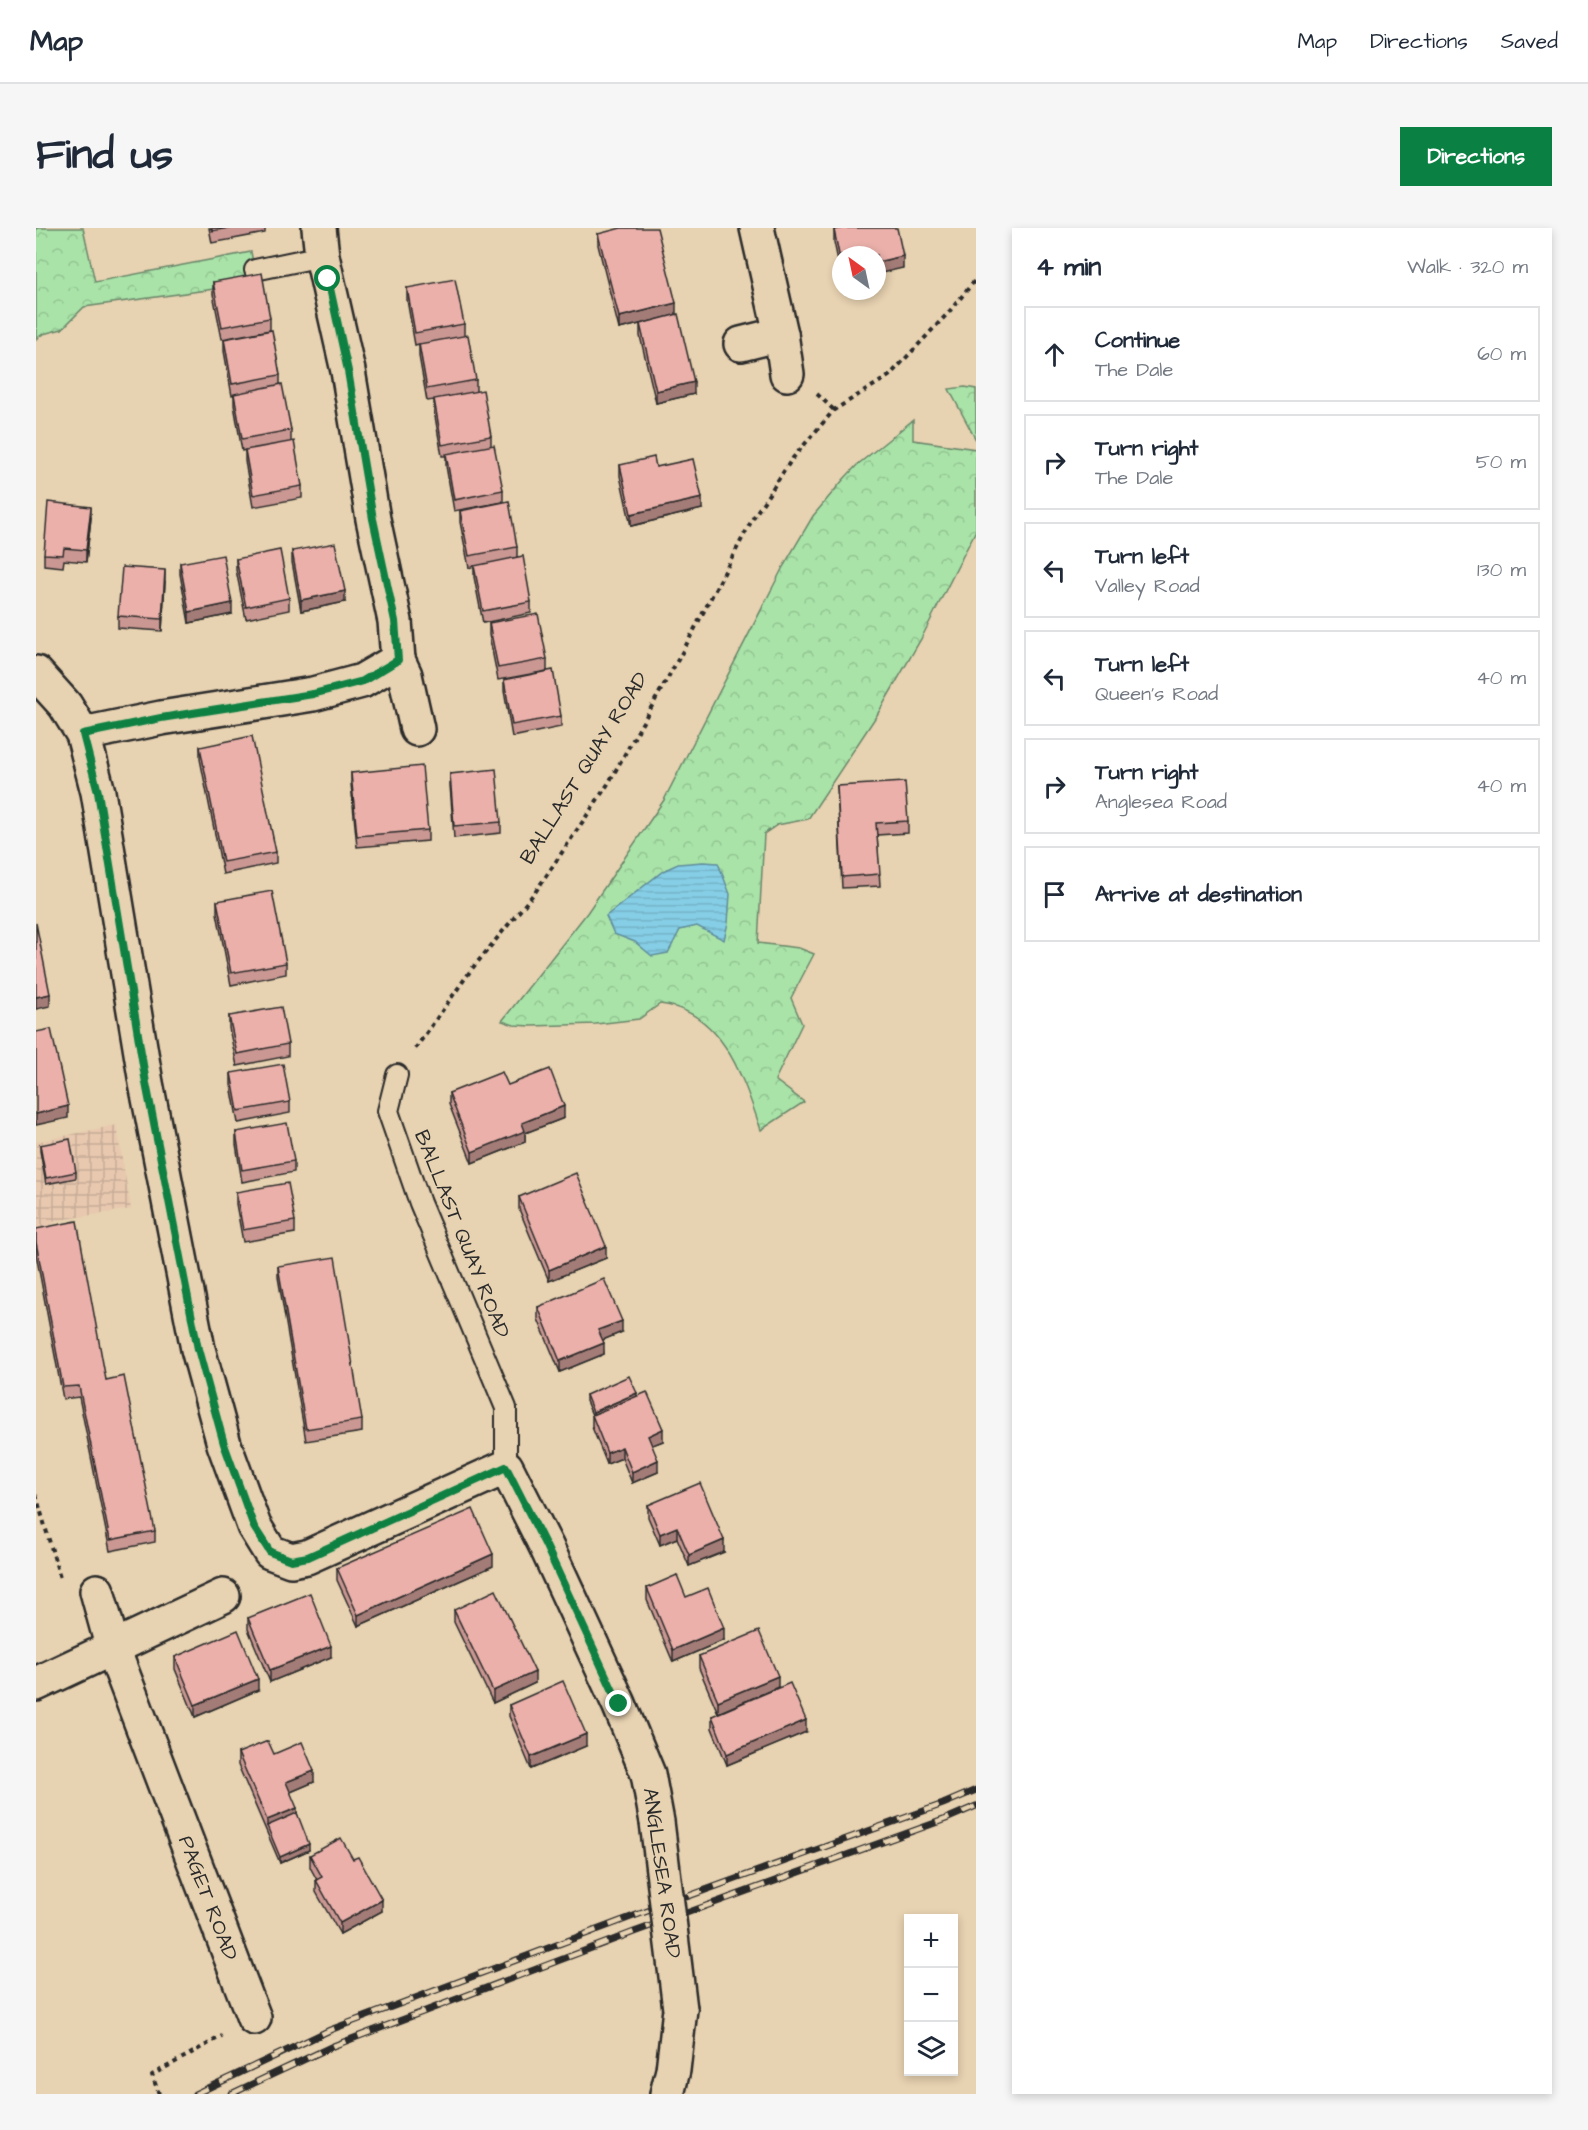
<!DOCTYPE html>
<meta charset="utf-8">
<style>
:root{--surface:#fff;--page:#f6f6f7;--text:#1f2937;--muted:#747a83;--line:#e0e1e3;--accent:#0b8043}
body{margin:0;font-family:"Architects Daughter",sans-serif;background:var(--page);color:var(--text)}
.controls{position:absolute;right:18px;bottom:18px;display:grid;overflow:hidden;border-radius:0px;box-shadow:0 3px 9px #0003}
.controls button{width:54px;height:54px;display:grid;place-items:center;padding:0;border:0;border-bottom:2px solid var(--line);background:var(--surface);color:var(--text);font:30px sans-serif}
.compass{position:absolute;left:796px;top:18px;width:54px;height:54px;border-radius:50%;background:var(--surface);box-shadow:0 3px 9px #0003;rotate:327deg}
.stop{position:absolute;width:18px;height:18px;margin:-14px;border:4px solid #0b8043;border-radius:50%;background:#fff}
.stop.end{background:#0b8043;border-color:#fff;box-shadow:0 2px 6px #0008}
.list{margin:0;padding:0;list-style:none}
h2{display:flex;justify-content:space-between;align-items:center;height:78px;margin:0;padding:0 24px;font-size:26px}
h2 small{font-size:20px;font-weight:400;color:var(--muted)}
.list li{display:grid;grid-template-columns:39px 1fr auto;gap:18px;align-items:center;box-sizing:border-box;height:96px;margin:0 12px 12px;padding:0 12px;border:2px solid var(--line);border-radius:0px}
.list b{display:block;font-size:22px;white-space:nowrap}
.list p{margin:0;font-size:20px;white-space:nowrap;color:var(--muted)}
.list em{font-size:20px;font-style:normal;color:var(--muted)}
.icon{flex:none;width:33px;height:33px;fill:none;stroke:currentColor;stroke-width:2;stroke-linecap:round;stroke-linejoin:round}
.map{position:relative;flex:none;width:940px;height:1866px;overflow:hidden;border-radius:0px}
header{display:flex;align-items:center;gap:36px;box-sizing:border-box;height:84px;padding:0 30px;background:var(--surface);border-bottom:2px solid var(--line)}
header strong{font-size:28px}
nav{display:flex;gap:33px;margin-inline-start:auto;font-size:21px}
.intro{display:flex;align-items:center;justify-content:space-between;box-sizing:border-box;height:144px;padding:0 36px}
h1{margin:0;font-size:42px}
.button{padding:15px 27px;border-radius:0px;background:var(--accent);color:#fff;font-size:21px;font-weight:700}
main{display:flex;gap:36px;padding:0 36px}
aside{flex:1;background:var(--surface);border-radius:0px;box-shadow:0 3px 9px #0003}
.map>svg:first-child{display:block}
</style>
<header>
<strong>Map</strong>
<nav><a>Map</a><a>Directions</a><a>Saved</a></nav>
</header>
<div class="intro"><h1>Find us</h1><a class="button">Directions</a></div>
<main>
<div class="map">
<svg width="940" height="1866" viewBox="0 0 940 1866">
<defs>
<pattern id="industrial-grid" width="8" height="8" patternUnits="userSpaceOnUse" patternTransform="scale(1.5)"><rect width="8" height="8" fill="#e8c8af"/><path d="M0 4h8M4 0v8" fill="none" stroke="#c7ac97"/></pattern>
<pattern id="forest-crowns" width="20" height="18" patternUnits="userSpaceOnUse" patternTransform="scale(1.5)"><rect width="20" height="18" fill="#a9e3a8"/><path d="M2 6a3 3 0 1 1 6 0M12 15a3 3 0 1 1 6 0" fill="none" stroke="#92c391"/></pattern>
<pattern id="water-rules" width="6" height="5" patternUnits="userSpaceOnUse" patternTransform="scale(1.5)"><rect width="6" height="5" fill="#85cee6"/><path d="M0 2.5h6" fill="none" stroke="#73b1c5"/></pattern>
</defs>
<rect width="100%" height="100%" fill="#e7d2b1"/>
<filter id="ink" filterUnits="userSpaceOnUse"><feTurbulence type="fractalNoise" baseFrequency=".0167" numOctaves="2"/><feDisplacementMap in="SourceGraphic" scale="12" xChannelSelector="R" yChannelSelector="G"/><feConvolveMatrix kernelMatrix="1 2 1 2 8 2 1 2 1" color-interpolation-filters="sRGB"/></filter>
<g filter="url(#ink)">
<polygon fill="url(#industrial-grid)" points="80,897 95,981 17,993 18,1007 0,1010 0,914"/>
<g fill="url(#forest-crowns)" stroke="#6a876a" stroke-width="1.5">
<polygon points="0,0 47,0 59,54 215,24 221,55 48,79 26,101 7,106 0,111"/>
<polygon points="929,159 940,161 940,212 913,161"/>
<path d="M 877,192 L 877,212 L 940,221 L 940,302 L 885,411 L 841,487 L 772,591 L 741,597 L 728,606 L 722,715 L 763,720 L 778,726 L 755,770 L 766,796 L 739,852 L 768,874 L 725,902 C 707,850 687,783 624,776 L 603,791 L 560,796 L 495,798 L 478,797 L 466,793 L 551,685 L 628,572 L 747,339 L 777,288 L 807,252 L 821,237 Z"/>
</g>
<polygon fill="url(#water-rules)" stroke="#618d9b" stroke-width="1.5" points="667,634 682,635 694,666 692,695 688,712 661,698 644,702 632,725 616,728 599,714 578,706 570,688 627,643 642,636"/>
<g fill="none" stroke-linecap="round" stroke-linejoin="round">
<defs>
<g id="service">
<polyline points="219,42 286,28"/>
<polyline points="361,847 352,883 384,975 470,1180 470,1239"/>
</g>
<g id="minor">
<polyline points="721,0 745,106 751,146"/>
<polyline points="705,116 745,106"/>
<polyline points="362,432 369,447 381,501"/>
<polyline points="0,445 29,477 47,506 62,564 110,855 162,1121 188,1216 218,1298 234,1324 255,1332 271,1329 470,1239 510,1318 583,1476 612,1546 621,1594"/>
<polyline points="47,506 125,490 277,466 326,453 362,432 359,393 337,291 312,143 286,28 283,0"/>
<polyline points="61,1363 77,1421 218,1790"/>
<polyline points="0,1456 187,1368"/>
<polyline points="631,1866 637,1842 644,1781"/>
</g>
</defs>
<use href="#service" stroke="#2b2b2b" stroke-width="24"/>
<use href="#minor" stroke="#2b2b2b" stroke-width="38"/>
<g stroke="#2b2b2b" stroke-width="4" stroke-dasharray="4.5 4.5" stroke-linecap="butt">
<polyline points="781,166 798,182"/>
<polyline points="379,821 435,742 500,663 572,556 648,421 717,290 756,231 798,182 853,148 913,84 940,51"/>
<polyline points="0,1267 24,1350"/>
<polyline points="123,1866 116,1847 186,1808"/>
</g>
<use href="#service" stroke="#e7d2b1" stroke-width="20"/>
<use href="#minor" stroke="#e7d2b1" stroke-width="33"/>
<defs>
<g id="rail">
<polyline points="159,1866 294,1802 595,1689 907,1576 940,1562"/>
<polyline points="195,1866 297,1818 598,1704 910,1591 940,1578"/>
</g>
</defs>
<use href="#rail" stroke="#2b2b2b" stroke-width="7"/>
<use href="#rail" stroke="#e7d2b1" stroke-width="4.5" stroke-dasharray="14" stroke-linecap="butt"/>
<defs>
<polyline id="minor-bridge" points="621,1594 644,1781"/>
</defs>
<use href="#minor-bridge" stroke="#2b2b2b" stroke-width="38" stroke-linecap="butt"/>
<use href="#minor-bridge" stroke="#e7d2b1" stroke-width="33"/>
</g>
<g fill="#ca9792" stroke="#2b2b2b" stroke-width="1.5">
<polygon points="173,0 229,0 229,5 176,15"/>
<polygon points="798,2 867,40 805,27 805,47 798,14"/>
<polygon points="562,6 640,87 583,101 562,17"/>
<polygon points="177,54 234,90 234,102 186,111 177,66"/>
<polygon points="371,60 428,96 428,108 440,152 440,163 455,208 455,218 467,262 467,274 418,283 410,238 410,228 406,228 398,183 398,172 391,173 383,128 383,116 379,117 371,72"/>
<polygon points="604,96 658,166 620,175 604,108"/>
<polygon points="188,111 244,147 244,157 255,202 255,213 266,258 266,270 217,279 209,233 209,222 206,223 198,177 198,167 196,168 188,123"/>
<polygon points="584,237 620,239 666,281 595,298 584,248"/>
<polygon points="424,283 481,319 481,329 495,374 495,385 447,395 438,349 438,338 433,340 424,294"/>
<polygon points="55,290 50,334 28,332 27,339 8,337 8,326"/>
<polygon points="256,323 309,374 265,383 256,334"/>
<polygon points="200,331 253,370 253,382 210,391 200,342"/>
<polygon points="144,335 196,386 153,395 144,346"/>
<polygon points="129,354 126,403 82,400 82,388"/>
<polygon points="453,395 511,431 511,443 462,452 453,407"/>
<polygon points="468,452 525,488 525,499 476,509 468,463"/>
<polygon points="164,519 240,624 240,635 187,646 164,531"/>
<polygon points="315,545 392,602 392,613 321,619 315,556"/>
<polygon points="414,546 465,594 465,605 418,610 414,557"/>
<polygon points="801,558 872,593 872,605 841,607 844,658 806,660"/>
<polygon points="181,673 250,735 250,746 195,757 181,685"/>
<polygon points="193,788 252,816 252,828 201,838 193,800"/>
<polygon points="195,845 254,874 254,885 202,895 195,857"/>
<polygon points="472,857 528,890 489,905 489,914 436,935 413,876 413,865"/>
<polygon points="200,904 258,933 258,944 206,954 200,916"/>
<polygon points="4,917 40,944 40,950 10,956 4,923"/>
<polygon points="200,964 259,993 259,1005 207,1014 200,976"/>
<polygon points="483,969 570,1030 513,1053 483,981"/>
<polygon points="0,1001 70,1152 119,1303 119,1314 74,1323 43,1169 27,1171 0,1026"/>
<polygon points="242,1038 326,1192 326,1204 270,1213 242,1049"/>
<polygon points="502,1079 586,1104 566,1112 568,1126 524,1144 502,1091"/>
<polygon points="550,1167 601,1168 627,1213 616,1217 622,1244 596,1255 586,1230 571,1236 556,1199 556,1187 550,1173"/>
<polygon points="612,1277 688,1324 653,1338 641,1310 624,1317 612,1289"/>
<polygon points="457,1338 322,1398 301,1352 301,1340"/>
<polygon points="611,1360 650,1369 688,1412 637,1434 611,1372"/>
<polygon points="418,1382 499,1455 457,1475 418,1394"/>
<polygon points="212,1390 295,1429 234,1454 212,1401"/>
<polygon points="663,1428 742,1459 682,1485 663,1440"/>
<polygon points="139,1429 222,1462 159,1489 139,1441"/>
<polygon points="473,1477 550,1518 495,1541 473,1488"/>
<polygon points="676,1488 770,1504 691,1537 676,1500"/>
<polygon points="202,1525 238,1526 278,1554 254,1564 273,1622 244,1635 202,1537"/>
<polygon points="274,1627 317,1631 346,1683 304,1706 280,1664 280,1652 281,1652 274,1639"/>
</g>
<g fill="#a47b77" stroke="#2b2b2b" stroke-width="1.5">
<polygon points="867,28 867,40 841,46 841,34"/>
<polygon points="640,75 640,87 583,101 583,89"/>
<polygon points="658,154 658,166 620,175 620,163"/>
<polygon points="666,270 666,281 595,298 595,286"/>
<polygon points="55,279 55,290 50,334 50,322"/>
<polygon points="129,342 129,354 126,403 126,391"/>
<polygon points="309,363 309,374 265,383 265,372"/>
<polygon points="196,375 196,386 153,395 153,384"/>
<polygon points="14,766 14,778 0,781 0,769"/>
<polygon points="32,878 32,890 0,897 0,886"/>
<polygon points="528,878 528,890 489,905 489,914 436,935 436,924 486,895"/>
<polygon points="570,1018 570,1030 513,1053 513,1042"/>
<polygon points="586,1093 586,1104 562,1114 562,1102"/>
<polygon points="568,1115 568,1126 524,1144 524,1133"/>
<polygon points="601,1165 601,1172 557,1190 557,1184"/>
<polygon points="627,1201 627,1213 612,1219 612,1208"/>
<polygon points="586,1219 586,1230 571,1236 571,1225"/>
<polygon points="622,1232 622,1244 596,1255 596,1244"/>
<polygon points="641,1299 641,1310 624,1317 624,1306"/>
<polygon points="688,1312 688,1324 653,1338 653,1327"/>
<polygon points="457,1326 457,1338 322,1398 322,1387"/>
<polygon points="688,1400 688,1412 637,1434 637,1422"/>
<polygon points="295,1418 295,1429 234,1454 234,1442"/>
<polygon points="499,1444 499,1455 457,1475 457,1463"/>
<polygon points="742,1448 742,1459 682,1485 682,1473"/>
<polygon points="222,1451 222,1462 159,1489 159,1477"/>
<polygon points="770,1492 770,1504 691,1537 691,1526"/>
<polygon points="550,1506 550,1518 495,1541 495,1529"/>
<polygon points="278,1543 278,1554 250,1566 250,1554"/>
<polygon points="261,1580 261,1591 231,1598 231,1592"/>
<polygon points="273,1616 273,1622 244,1635 244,1629"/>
<polygon points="346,1672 346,1683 304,1706 304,1695"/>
</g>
<g fill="#ebb0aa" stroke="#2b2b2b" stroke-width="1.5">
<polygon points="175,0 193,0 176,3"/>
<polygon points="585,0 621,0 640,75 583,89 562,6"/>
<polygon points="809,0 861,0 867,28 841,34 841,27 805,27 805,36 798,2"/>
<polygon points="226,45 234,90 186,99 177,54"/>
<polygon points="419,51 428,96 379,105 371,60"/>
<polygon points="642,86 658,154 620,163 604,96"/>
<polygon points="236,102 244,147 196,156 188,111"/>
<polygon points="432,107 440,152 391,161 383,116"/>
<polygon points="246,156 255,202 206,211 198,166"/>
<polygon points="447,162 455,208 406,217 398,171"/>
<polygon points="258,213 266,258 217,267 209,222"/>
<polygon points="458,217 467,262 418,272 410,226"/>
<polygon points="618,229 620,239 657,231 666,270 595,286 584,237"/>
<polygon points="473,273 481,319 433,328 424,283"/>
<polygon points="12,274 55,279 50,322 28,320 27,327 8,326"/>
<polygon points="299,315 309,363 265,372 256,323"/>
<polygon points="244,322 253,370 210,379 200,331"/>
<polygon points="187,327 196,375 153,384 144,335"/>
<polygon points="487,328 495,374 447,383 438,338"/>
<polygon points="86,339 129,342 126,391 82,388"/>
<polygon points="502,386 511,431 462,440 453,395"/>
<polygon points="517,442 525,488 476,497 468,452"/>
<polygon points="216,508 240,624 187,634 164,519"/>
<polygon points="386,538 392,602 321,608 315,545"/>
<polygon points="460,541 465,594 418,598 414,546"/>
<polygon points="869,554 872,593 840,595 844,646 806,649 801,558"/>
<polygon points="236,663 250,735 195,745 181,673"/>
<polygon points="0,695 14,766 0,769"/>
<polygon points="245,779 252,816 201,826 193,788"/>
<polygon points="15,801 32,878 0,886 0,804"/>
<polygon points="247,836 254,874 202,883 195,845"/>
<polygon points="514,841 528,878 486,895 489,903 436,924 413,865 466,844 472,857"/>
<polygon points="251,895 258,933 206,942 200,904"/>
<polygon points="34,911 40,944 10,950 4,917"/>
<polygon points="540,945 570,1018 513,1042 483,969"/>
<polygon points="252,955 259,993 207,1002 200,964"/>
<polygon points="41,993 70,1152 88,1148 119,1303 74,1312 43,1158 27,1159 0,1014 0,1001"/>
<polygon points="299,1029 326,1192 270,1201 242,1038"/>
<polygon points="568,1051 586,1093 562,1102 568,1115 524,1133 502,1079"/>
<polygon points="593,1148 601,1165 557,1184 550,1167"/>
<polygon points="611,1164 627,1201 612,1208 622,1232 596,1244 586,1219 571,1225 556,1187"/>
<polygon points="664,1255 688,1312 653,1327 641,1299 624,1306 612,1277"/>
<polygon points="437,1281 457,1326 322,1387 301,1340"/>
<polygon points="641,1347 650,1369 672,1360 688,1400 637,1422 611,1360"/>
<polygon points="460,1362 499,1444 457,1463 418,1382"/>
<polygon points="274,1365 295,1418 234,1442 212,1390"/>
<polygon points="202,1402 222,1451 159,1477 139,1429"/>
<polygon points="723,1403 742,1448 682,1473 663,1428"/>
<polygon points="527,1453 550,1506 495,1529 473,1477"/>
<polygon points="754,1455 770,1492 691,1526 676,1488"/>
<polygon points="232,1513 238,1526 266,1514 278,1543 250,1554 261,1580 231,1592 202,1525"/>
<polygon points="261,1585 273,1616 244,1629 231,1598"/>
<polygon points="305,1610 317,1631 322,1629 346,1672 304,1695 280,1652 286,1649 274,1627"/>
</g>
</g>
<g fill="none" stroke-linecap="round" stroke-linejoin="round" filter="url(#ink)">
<polyline stroke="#0b8043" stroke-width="8" points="292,51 312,143 337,291 359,393 362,432 327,453 277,466 125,490 47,506 62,564 110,855 162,1121 188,1216 218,1299 234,1324 255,1332 272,1329 470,1239 510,1318 583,1476"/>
</g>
<g text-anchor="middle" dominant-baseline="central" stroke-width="4.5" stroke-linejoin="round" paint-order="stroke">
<g font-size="21" fill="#2b2b2b" stroke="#e7d2b1">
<text transform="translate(548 540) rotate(-58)">BALLAST QUAY ROAD</text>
<text transform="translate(426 1006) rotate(68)">BALLAST QUAY ROAD</text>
<text transform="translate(626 1645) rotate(82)">ANGLESEA ROAD</text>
<text transform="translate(172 1670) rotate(69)">PAGET ROAD</text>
</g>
</g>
</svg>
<div class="controls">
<button>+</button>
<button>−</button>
<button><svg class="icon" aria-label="layers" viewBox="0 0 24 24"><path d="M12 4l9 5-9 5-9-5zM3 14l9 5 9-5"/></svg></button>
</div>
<svg class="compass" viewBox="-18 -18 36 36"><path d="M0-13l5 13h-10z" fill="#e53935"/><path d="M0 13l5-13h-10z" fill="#747a83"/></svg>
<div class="stop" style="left:292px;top:51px"></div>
<div class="stop end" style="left:583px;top:1476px"></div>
</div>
<aside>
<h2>4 min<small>Walk · 320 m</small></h2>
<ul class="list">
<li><svg class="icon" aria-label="ahead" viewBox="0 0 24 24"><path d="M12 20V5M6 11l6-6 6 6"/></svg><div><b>Continue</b><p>The Dale</p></div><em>60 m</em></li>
<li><svg class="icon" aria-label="right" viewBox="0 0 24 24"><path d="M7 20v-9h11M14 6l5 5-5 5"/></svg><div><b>Turn right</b><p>The Dale</p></div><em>50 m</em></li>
<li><svg class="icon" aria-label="left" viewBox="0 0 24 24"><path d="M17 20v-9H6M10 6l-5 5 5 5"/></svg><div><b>Turn left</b><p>Valley Road</p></div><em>130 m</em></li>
<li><svg class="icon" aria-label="left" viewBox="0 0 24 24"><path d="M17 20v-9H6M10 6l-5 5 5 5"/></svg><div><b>Turn left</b><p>Queen's Road</p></div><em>40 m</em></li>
<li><svg class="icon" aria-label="right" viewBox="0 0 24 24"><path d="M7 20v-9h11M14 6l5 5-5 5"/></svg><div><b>Turn right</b><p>Anglesea Road</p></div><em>40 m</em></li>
<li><svg class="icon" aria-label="arrive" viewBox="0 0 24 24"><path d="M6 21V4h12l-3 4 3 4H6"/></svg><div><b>Arrive at destination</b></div></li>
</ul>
</aside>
</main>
